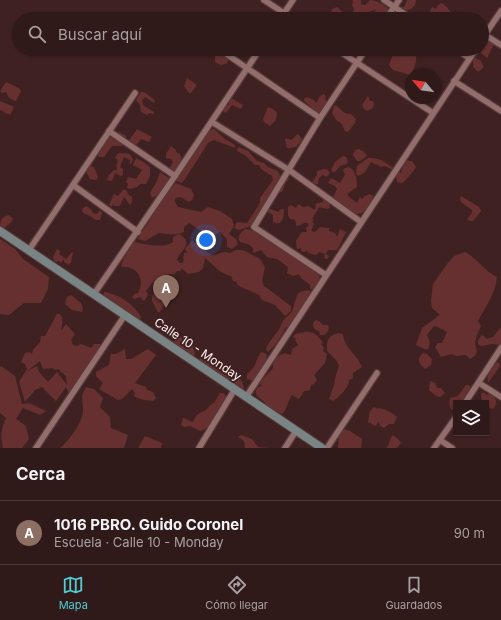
<!DOCTYPE html>
<html lang="es">
<meta charset="utf-8">
<style>
:root{--surface:#301919;--page:#3c2626;--text:#f1f3f6;--muted:#a8a0a2;--line:#4b3838;--accent:#51ccd2}
body{margin:0;font-family:Inter,sans-serif;background:var(--page);color:var(--text)}
.controls{position:absolute;right:12px;bottom:12px;display:grid;overflow:hidden;border-radius:0px;box-shadow:0 1px 3px #0004}
.controls button{width:36px;height:36px;display:grid;place-items:center;padding:0;border:0;border-bottom:1px solid var(--line);background:var(--surface);color:var(--text);font:20px sans-serif}
.compass{position:absolute;left:405px;top:68px;width:36px;height:36px;border-radius:50%;background:var(--surface);box-shadow:0 1px 3px #0004;rotate:299deg}
.you{position:absolute;left:206px;top:240px;width:14px;height:14px;margin:-10px;border:3px solid #fff;border-radius:50%;background:#1a73e8;box-shadow:0 0 0 6px #1a73e833}
.badge{display:grid;place-items:center;width:26px;height:26px;border-radius:50%;background:var(--accent);color:#fff;font-size:13px;font-weight:700}
.pin{position:absolute;translate:-50% -33px;filter:drop-shadow(0 1px 2px #0008)}
.pin::after{content:'';position:absolute;top:21px;width:14px;height:12px;background:inherit;clip-path:polygon(0 0,100% 0,50% 100%)}
.list{margin:0;padding:0;list-style:none}
h2{display:flex;justify-content:space-between;align-items:center;height:52px;margin:0;padding:0 16px;font-size:17px}
h2 small{font-size:13px;font-weight:400;color:var(--muted)}
.list li{display:grid;grid-template-columns:26px 1fr auto;gap:12px;align-items:center;box-sizing:border-box;height:64px;padding:0 16px;border-top:1px solid var(--line)}
.list b{display:block;font-size:15px;white-space:nowrap}
.list p{margin:0;font-size:13px;white-space:nowrap;color:var(--muted)}
.list em{font-size:13px;font-style:normal;color:var(--muted)}
.icon{flex:none;width:22px;height:22px;fill:none;stroke:currentColor;stroke-width:2;stroke-linecap:round;stroke-linejoin:round}
.map{position:relative;flex:none;width:501px;height:448px;overflow:hidden}
.search{position:absolute;background:var(--surface);box-shadow:0 1px 3px #0004;left:12px;right:12px;top:12px;height:44px;display:flex;align-items:center;gap:10px;box-sizing:border-box;padding:0 14px;border-radius:22px;color:var(--muted);font-size:15px}
.sheet{height:116px;background:var(--surface)}
nav{display:flex;justify-content:space-around;align-items:center;box-sizing:border-box;height:56px;border-top:1px solid var(--line);background:var(--surface);font-size:11px;color:var(--muted)}
nav a{display:grid;justify-items:center;gap:2px}
nav .on{color:var(--accent)}
.map>svg:first-child{display:block}
</style>
<div class="map">
<svg width="501" height="448" viewBox="0 0 501 448">
<rect width="100%" height="100%" fill="#402121"/>
<g fill="#663031" fill-rule="evenodd">
<path d="M 353,0 L 361,0 L 361,4 L 365,5 L 370,0 C 377,0 386,5 389,11 L 384,19 L 372,19 L 375,11 L 377,10 C 367,10 365,18 352,16 L 354,9 L 352,5 Z"/>
<polygon points="407,0 416,0 415,5 411,9 403,12 400,10 401,7 404,7"/>
<path d="M 442,3 C 447,7 453,12 452,19 L 427,19 L 432,14 L 430,11 L 432,7 L 436,9 L 438,5 Z"/>
<path d="M 337,7 L 346,15 L 350,16 L 351,19 L 347,19 L 345,16 C 341,16 339,17 335,19 C 333,20 329,19 327,19 L 330,16 L 332,9 Z"/>
<polygon points="487,40 493,43 494,44 487,58 481,53"/>
<path d="M 404,49 L 410,49 L 416,53 C 417,62 415,68 410,75 L 393,70 L 389,65 L 394,52 Z"/>
<polygon points="218,53 227,56 228,62 226,64 221,65 215,62 215,55"/>
<polygon points="476,58 481,61 483,65 483,68 478,72 473,67 473,59"/>
<polygon points="187,78 197,85 190,94 184,86"/>
<path d="M 6,82 L 19,88 L 21,91 L 16,101 C 11,100 8,98 6,92 L 2,93 L 0,91 Z"/>
<polygon points="141,92 144,92 155,100 154,103 145,97 142,100 143,105 154,112 154,114 149,113 147,115 141,112 140,105 136,100"/>
<polygon points="324,94 326,97 325,99 328,103 321,113 317,112 304,101 304,99 307,97 312,99 317,103 319,97"/>
<polygon points="368,96 370,101 373,101 374,104 373,108 367,111 364,109 362,105"/>
<polygon points="231,98 243,105 241,109 232,105 226,113 223,111 226,105 229,105 229,101"/>
<polygon points="0,101 14,107 10,115 0,110"/>
<path d="M 336,105 C 341,109 344,115 351,114 L 356,119 L 355,123 L 348,132 L 345,131 L 341,123 L 337,121 L 332,113 L 334,106 Z"/>
<polygon points="268,107 273,109 277,113 276,120 270,126 264,122 263,119"/>
<polygon points="137,129 152,137 149,142 141,139 135,147 128,142"/>
<polygon points="214,129 225,139 235,145 235,148 214,140 208,143 185,179 182,183 176,181 178,176 209,130"/>
<polygon points="119,132 126,136 122,146 112,146 104,157 99,157 96,153 105,138 110,137 110,134 114,135 113,139 119,141 118,135"/>
<path d="M 298,134 L 302,139 C 299,146 294,149 287,148 L 285,140 L 286,138 L 291,140 Z"/>
<polygon points="171,146 176,150 176,152 180,154 182,161 175,171 171,170 170,167 173,162 171,159 166,158 166,154"/>
<polygon points="239,147 248,151 257,161 264,163 268,167 278,171 281,178 287,176 289,179 285,184 283,191 279,193 279,190 259,213 251,226 239,230 234,228 237,222 247,223 260,203 260,198 273,180 272,176 262,170 259,165 255,165 246,156 237,151 237,149"/>
<polygon points="359,149 364,152 367,156 360,161 357,161 353,155 355,150"/>
<polygon points="119,153 130,154 133,159 131,164 130,164 130,160 124,157 120,167 123,169 123,175 121,176 115,173 112,181 107,180 109,175 114,170 117,170 117,167 116,167 118,161 115,157"/>
<polygon points="343,156 346,157 348,161 347,164 340,166 334,173 331,170 335,162"/>
<polygon points="136,158 142,161 150,167 150,176 146,184 140,184 137,187 130,189 127,188 128,184 126,182 128,177 136,179 142,170 133,165"/>
<path d="M 368,158 C 380,157 386,163 395,169 L 395,171 L 385,166 L 381,167 L 371,162 L 365,172 L 359,176 L 356,174 L 357,166 Z"/>
<path d="M 407,160 L 412,161 L 416,167 C 413,172 406,180 402,183 L 397,182 L 396,176 L 398,172 L 401,173 L 404,162 Z"/>
<polygon points="88,165 94,167 98,177 96,180 90,179 86,171"/>
<path d="M 349,167 C 356,171 357,179 357,187 L 347,194 L 349,197 L 357,203 L 360,197 L 362,199 L 365,196 L 370,194 L 373,196 L 372,202 C 369,205 367,210 363,212 C 361,214 356,214 353,215 L 344,211 L 342,205 L 338,204 L 332,199 L 337,189 L 335,186 L 328,183 L 331,178 L 340,183 L 345,175 L 343,170 L 345,168 Z"/>
<path d="M 324,169 L 326,169 L 330,172 L 327,177 L 323,175 C 319,177 318,180 318,184 L 314,184 L 312,182 L 317,175 L 317,171 Z"/>
<polygon points="160,172 169,178 158,195 152,198 150,193 157,181"/>
<path d="M 176,183 L 191,189 L 194,195 L 192,200 L 189,202 L 180,197 L 175,198 L 175,202 L 178,207 L 201,212 L 208,207 L 220,211 L 232,219 L 234,226 L 229,234 L 236,239 L 238,244 L 232,249 L 227,247 L 227,239 L 220,232 L 215,235 L 208,236 L 189,223 L 184,227 L 184,232 C 176,236 168,234 159,233 L 145,241 L 138,239 L 139,235 C 153,220 160,197 176,183 Z"/>
<polygon points="123,190 126,190 128,194 132,197 132,202 130,205 124,197 120,206 114,206 113,203 112,207 109,205 114,194 118,196"/>
<polygon points="461,196 479,207 481,211 473,221 470,221 467,219 472,213 472,210 461,202 460,199"/>
<path d="M 324,199 L 329,202 L 330,208 L 327,209 L 319,207 L 312,219 L 314,220 L 312,222 L 314,224 L 311,231 L 315,232 L 320,227 L 329,228 L 329,231 L 335,233 L 337,237 L 340,229 L 346,232 L 337,250 L 328,250 L 326,254 L 329,256 L 327,259 L 324,258 L 325,254 L 319,252 L 316,255 L 308,253 L 307,250 L 305,252 L 301,251 L 301,248 L 297,249 L 296,241 L 302,232 L 307,232 L 306,228 L 309,225 L 307,223 C 304,222 301,226 296,226 L 296,223 L 295,220 L 290,219 L 288,215 L 288,207 L 291,205 L 296,208 L 299,204 L 303,207 L 308,206 L 315,210 L 316,204 L 322,202 Z"/>
<polygon points="86,206 91,209 93,213 97,214 99,211 101,211 102,213 100,220 96,220 90,216 83,213 82,209"/>
<path d="M 268,208 L 278,212 L 281,209 L 284,209 C 284,216 283,227 273,222 L 273,215 L 267,211 Z"/>
<path d="M 9,215 L 13,219 C 11,224 6,226 3,230 L 0,229 C 0,221 1,217 9,215 Z"/>
<path d="M 245,229 L 253,230 L 261,237 L 271,240 L 277,247 L 282,248 L 318,272 C 322,279 318,284 315,290 L 310,289 L 310,285 L 301,278 L 299,274 L 293,276 L 287,273 L 288,267 L 277,259 L 267,257 L 261,250 L 253,253 L 253,248 L 248,244 L 240,242 C 237,237 240,233 245,229 Z"/>
<path d="M 179,234 C 196,244 179,251 177,260 L 180,263 L 183,263 C 184,259 182,258 185,252 L 188,253 L 185,249 L 192,240 C 196,243 210,256 214,255 C 222,254 221,250 230,253 L 236,250 L 243,250 L 260,259 L 265,267 L 262,281 L 264,286 L 291,306 L 291,311 L 285,316 L 275,305 L 262,300 L 259,295 L 237,285 L 237,282 L 233,281 L 231,276 C 220,274 214,265 205,258 L 203,268 L 199,272 L 188,274 L 183,270 L 182,268 L 181,271 L 177,271 L 174,274 L 168,274 L 168,285 L 162,287 L 153,282 L 146,291 L 148,295 L 144,301 L 140,297 L 134,299 L 132,297 L 135,294 L 138,293 C 146,280 137,265 121,267 L 123,260 L 134,242 C 144,244 165,249 173,242 L 173,237 Z"/>
<polygon points="0,239 15,249 23,259 49,277 48,289 41,303 24,303 9,315 0,314"/>
<polygon points="57,249 60,251 59,254 66,259 72,252 73,253 71,262 69,265 64,262 64,259 61,263 59,261 57,262 54,261 53,257"/>
<path d="M 465,252 C 477,258 484,271 497,277 C 496,293 485,307 478,321 L 481,326 C 477,335 473,342 477,351 L 475,356 L 470,359 L 466,355 L 456,356 L 451,354 L 441,357 L 435,347 L 438,343 L 442,343 L 447,332 L 438,327 L 434,326 L 427,335 C 430,341 431,345 427,350 L 416,345 L 422,328 L 440,315 L 432,308 L 431,301 L 433,284 L 447,264 L 454,256 Z"/>
<path d="M 158,287 L 161,290 L 160,295 L 166,302 L 160,312 L 158,312 C 152,300 148,300 158,287 Z"/>
<path d="M 308,290 L 311,292 C 308,300 301,306 298,314 C 297,316 296,318 295,320 L 292,321 L 288,327 L 286,327 L 277,343 L 268,352 L 266,349 L 268,344 L 278,331 L 284,319 L 292,312 L 297,295 L 300,292 Z"/>
<path d="M 104,292 C 118,294 134,304 141,317 L 139,322 L 103,297 Z"/>
<polygon points="71,295 81,303 83,308 82,312 72,310 65,304 67,297"/>
<path d="M 57,314 L 60,314 C 64,320 62,325 61,331 L 66,324 L 75,334 L 71,340 L 73,345 L 77,346 L 81,344 L 91,348 L 94,344 L 100,344 L 101,346 C 97,353 86,372 81,375 L 81,379 L 69,393 L 66,387 L 56,401 L 42,387 L 35,390 L 25,402 L 19,382 L 27,369 L 25,364 L 21,362 L 25,353 L 29,352 L 32,354 L 33,350 L 40,342 L 41,336 L 45,336 ZM 40,361 L 43,369 L 53,368 L 55,370 L 59,369 L 60,371 L 66,376 L 67,385 L 57,372 L 48,382 L 39,372 L 37,366 L 27,371 Z"/>
<path d="M 316,320 L 319,321 L 323,325 L 328,325 L 329,328 L 328,331 L 324,335 L 320,335 L 319,331 C 314,330 313,328 313,323 Z"/>
<polygon points="501,327 501,345 492,344 481,346 478,344 478,340 482,335 487,339 493,337"/>
<path d="M 305,332 C 313,331 319,336 323,343 L 321,344 L 324,348 L 323,351 L 327,354 L 325,363 L 314,375 L 317,380 L 314,384 L 311,385 L 310,390 L 307,391 L 304,391 L 299,399 L 292,395 C 288,401 287,409 282,414 C 276,412 271,412 267,407 C 266,405 265,403 264,402 C 259,396 252,396 258,387 L 262,386 L 260,384 L 261,381 L 273,368 L 273,364 L 276,357 L 285,353 L 291,355 L 292,349 L 298,345 L 295,340 L 296,339 L 293,337 L 295,334 Z"/>
<path d="M 339,333 L 343,334 C 344,348 357,354 362,367 L 353,373 L 353,378 L 349,380 C 348,389 340,396 333,401 L 329,399 L 334,385 L 335,379 L 339,365 L 337,361 L 327,351 C 326,340 329,335 339,333 Z"/>
<path d="M 177,336 C 187,339 194,343 195,354 L 192,358 L 173,343 Z"/>
<path d="M 125,349 L 126,359 L 131,359 L 148,349 L 156,355 L 135,383 L 146,387 L 147,390 L 153,392 L 156,398 L 153,401 C 146,400 140,400 134,396 L 135,393 L 132,389 L 133,388 L 122,399 L 118,400 L 99,389 L 103,383 L 96,376 L 96,372 L 109,365 L 111,354 L 116,354 Z"/>
<path d="M 263,352 L 267,355 L 266,363 L 261,368 L 253,381 L 247,379 C 246,373 249,373 253,368 C 255,366 258,357 260,353 Z"/>
<path d="M 423,353 L 427,354 L 432,359 L 431,365 L 425,369 C 419,364 416,359 423,353 Z"/>
<path d="M 203,354 C 213,363 219,358 225,370 C 235,373 242,377 244,388 L 242,390 L 198,361 Z"/>
<path d="M 499,362 L 500,366 L 488,383 C 486,375 490,365 499,362 Z"/>
<path d="M 1,366 L 15,376 L 22,404 L 29,403 L 46,411 L 40,415 L 23,408 L 16,419 L 26,426 L 29,439 L 22,448 L 3,448 C 0,435 1,430 6,418 L 0,413 L 0,368 Z"/>
<polygon points="430,381 435,383 437,388 441,388 445,393 440,397 436,396 429,390"/>
<path d="M 466,385 L 469,385 L 471,390 L 463,403 L 456,403 L 456,411 C 449,410 449,405 450,398 L 458,396 Z"/>
<path d="M 86,387 L 94,389 L 103,398 L 100,407 L 110,417 L 111,428 L 128,435 L 124,448 L 60,448 C 68,442 83,422 83,411 C 84,400 79,399 86,387 Z"/>
<path d="M 220,393 L 223,393 L 227,397 L 226,401 C 219,411 212,428 200,431 L 190,426 L 184,427 L 181,425 L 183,418 L 184,418 L 192,422 L 193,422 C 197,414 197,414 204,411 C 209,409 209,404 214,403 Z"/>
<path d="M 481,393 L 485,393 L 486,395 L 491,394 C 497,398 498,404 493,409 L 486,407 L 486,403 L 482,403 Z"/>
<path d="M 374,407 L 377,409 L 379,408 C 386,409 392,413 397,417 L 394,424 L 389,424 L 384,428 L 380,426 L 379,421 L 376,426 L 368,422 L 370,411 Z"/>
<polygon points="343,429 350,431 362,439 361,448 338,448 339,433"/>
<polygon points="241,435 252,439 258,447 268,448 245,448 244,441 238,437"/>
<path d="M 393,435 L 398,439 L 401,443 L 397,448 L 386,448 C 390,445 389,439 393,435 Z"/>
<polygon points="145,436 162,443 161,448 138,448"/>
</g>
<g fill="none" stroke-linecap="round" stroke-linejoin="round">
<defs>
<g id="street">
<polyline points="264,0 293,19"/>
<polyline points="384,0 412,19"/>
<polyline points="280,19 293,0"/>
<polyline points="386,19 399,0"/>
<polyline points="485,35 501,45"/>
<polyline points="482,39 501,11"/>
<polyline points="219,49 320,118"/>
<polyline points="336,49 433,113"/>
<polyline points="456,49 469,58"/>
<polyline points="454,81 501,111"/>
<polyline points="212,122 289,170 361,222"/>
<polyline points="109,131 175,176"/>
<polyline points="73,185 138,232"/>
<polyline points="29,250 135,93"/>
<polyline points="326,275 254,227 320,118 366,49"/>
<polyline points="94,294 175,176 260,49"/>
<polyline points="479,383 501,397"/>
<polyline points="246,397 476,49"/>
<polyline points="465,403 501,348"/>
<polyline points="440,440 452,448"/>
<polyline points="36,448 125,315"/>
<polyline points="199,448 235,389"/>
<polyline points="285,448 296,431"/>
<polyline points="327,448 377,373"/>
<polyline points="434,448 456,417"/>
</g>
<polyline id="secondary" points="0,231 322,448"/>
</defs>
<use href="#street" stroke="#543c3c" stroke-width="8"/>
<use href="#secondary" stroke="#543c3c" stroke-width="10"/>
<use href="#street" stroke="#936d6c" stroke-width="5.5"/>
<use href="#secondary" stroke="#7b8485" stroke-width="8"/>
</g>
<g text-anchor="middle" dominant-baseline="central" stroke-width="4" stroke-linejoin="round" paint-order="stroke">
<g font-size="12" fill="#fcefee" stroke="#402121">
<text transform="translate(198 349) rotate(34)">Calle 10 - Monday</text>
</g>
</g>
</svg>
<div class="controls">
<button><svg class="icon" aria-label="layers" viewBox="0 0 24 24"><path d="M12 4l9 5-9 5-9-5zM3 14l9 5 9-5"/></svg></button>
</div>
<svg class="compass" viewBox="-18 -18 36 36"><path d="M0-13l5 13h-10z" fill="#e53935"/><path d="M0 13l5-13h-10z" fill="#a8a0a2"/></svg>
<div class="you"></div>
<div class="pin badge" style="left:166px;top:308px;background:#8d6e63">A</div>
<div class="search"><svg class="icon" aria-label="search" viewBox="0 0 24 24"><circle cx="10" cy="10" r="6"/><path d="M15 15l6 6"/></svg>Buscar aquí</div>
</div>
<section class="sheet">
<h2>Cerca<small></small></h2>
<ul class="list">
<li><span class="badge" style="background:#8d6e63">A</span><div><b>1016 PBRO. Guido Coronel</b><p>Escuela · Calle 10 - Monday</p></div><em>90 m</em></li>
</ul>
</section>
<nav>
<a class="on"><svg class="icon" aria-label="map" viewBox="0 0 24 24"><path d="M3 6l6-2 6 2 6-2v14l-6 2-6-2-6 2zM9 4v14M15 6v14"/></svg>Mapa</a>
<a><svg class="icon" aria-label="directions" viewBox="0 0 24 24"><path d="M12 3l9 9-9 9-9-9zM9 14v-3h6M13 9l2 2-2 2"/></svg>Cómo llegar</a>
<a><svg class="icon" aria-label="saved" viewBox="0 0 24 24"><path d="M7 4h10v16l-5-4-5 4z"/></svg>Guardados</a>
</nav>
